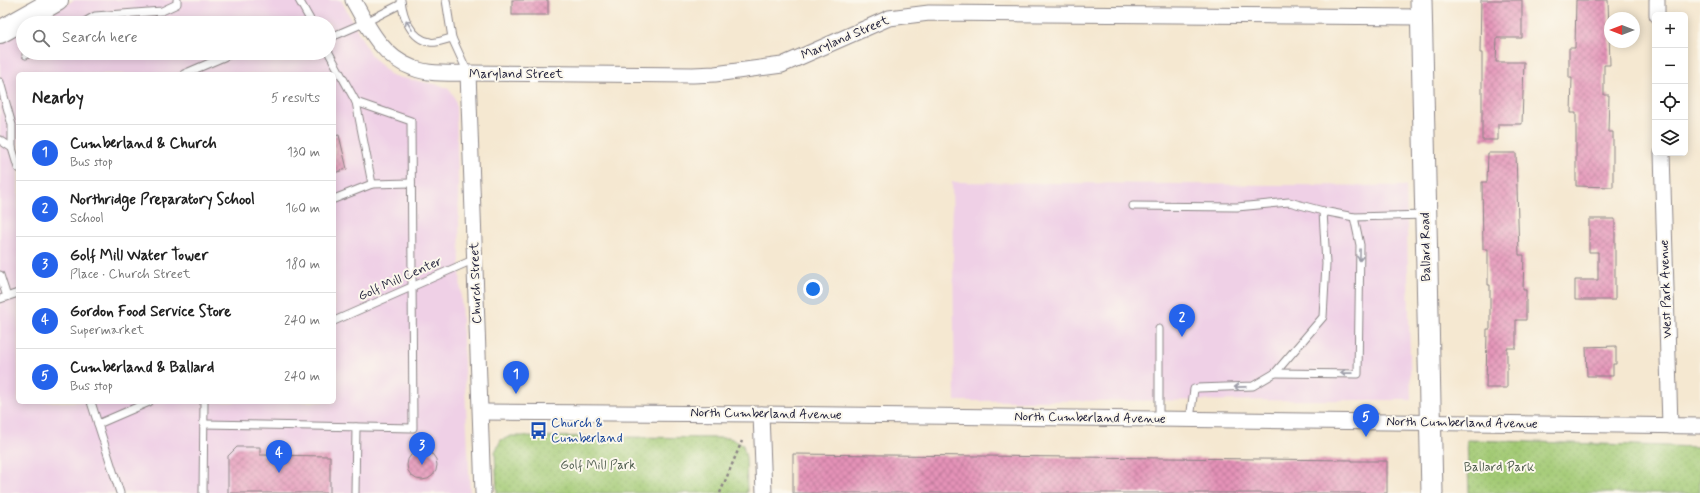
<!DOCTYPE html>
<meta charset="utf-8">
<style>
:root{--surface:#fff;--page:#f6f6f6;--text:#222;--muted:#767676;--line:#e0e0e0;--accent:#2563eb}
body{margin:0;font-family:Mynerve,sans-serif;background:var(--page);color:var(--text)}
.controls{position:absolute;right:12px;top:12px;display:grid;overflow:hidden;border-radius:6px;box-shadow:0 2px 10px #0003}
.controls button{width:36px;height:36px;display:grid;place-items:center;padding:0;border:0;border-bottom:1px solid var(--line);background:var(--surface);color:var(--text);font:20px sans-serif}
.compass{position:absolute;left:1604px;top:12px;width:36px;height:36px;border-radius:50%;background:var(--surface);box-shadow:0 2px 10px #0003;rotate:270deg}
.you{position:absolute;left:813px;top:289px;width:14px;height:14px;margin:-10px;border:3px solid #fff;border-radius:50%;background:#1a73e8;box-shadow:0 0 0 6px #1a73e833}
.badge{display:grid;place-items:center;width:26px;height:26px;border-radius:50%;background:var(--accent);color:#fff;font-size:13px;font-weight:700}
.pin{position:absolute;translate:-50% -33px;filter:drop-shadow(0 1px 2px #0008)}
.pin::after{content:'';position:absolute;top:21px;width:14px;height:12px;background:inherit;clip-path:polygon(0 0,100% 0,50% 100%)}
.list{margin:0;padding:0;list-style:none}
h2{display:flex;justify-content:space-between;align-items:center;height:52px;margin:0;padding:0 16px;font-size:17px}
h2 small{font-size:13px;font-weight:400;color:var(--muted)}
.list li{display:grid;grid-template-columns:26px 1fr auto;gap:12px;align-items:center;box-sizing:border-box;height:56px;padding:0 16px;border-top:1px solid var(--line)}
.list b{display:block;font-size:15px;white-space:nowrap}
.list p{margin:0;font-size:13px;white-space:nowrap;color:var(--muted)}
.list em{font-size:13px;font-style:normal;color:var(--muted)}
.icon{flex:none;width:22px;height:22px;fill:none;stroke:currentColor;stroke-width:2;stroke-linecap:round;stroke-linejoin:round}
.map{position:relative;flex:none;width:1700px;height:493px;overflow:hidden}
.search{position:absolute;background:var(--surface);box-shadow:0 2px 10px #0003;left:16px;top:16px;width:320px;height:44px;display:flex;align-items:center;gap:10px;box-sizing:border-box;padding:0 14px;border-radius:22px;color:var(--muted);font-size:15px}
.panel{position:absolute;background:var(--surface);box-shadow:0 2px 10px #0003;left:16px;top:72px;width:320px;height:332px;border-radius:6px}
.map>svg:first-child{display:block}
</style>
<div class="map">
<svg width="1700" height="493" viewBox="0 0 1700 493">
<defs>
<pattern id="park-dots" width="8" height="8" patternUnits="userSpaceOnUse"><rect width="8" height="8" fill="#a3ca75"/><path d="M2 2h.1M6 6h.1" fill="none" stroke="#8cad66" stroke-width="1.8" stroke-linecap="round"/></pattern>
<pattern id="building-cross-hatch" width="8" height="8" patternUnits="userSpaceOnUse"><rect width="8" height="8" fill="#e492b7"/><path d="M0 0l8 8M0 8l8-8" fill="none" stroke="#b87796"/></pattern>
</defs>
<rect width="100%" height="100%" fill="#fbf7ec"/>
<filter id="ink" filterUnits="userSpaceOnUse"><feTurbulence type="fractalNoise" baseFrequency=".025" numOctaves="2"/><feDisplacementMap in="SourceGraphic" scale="8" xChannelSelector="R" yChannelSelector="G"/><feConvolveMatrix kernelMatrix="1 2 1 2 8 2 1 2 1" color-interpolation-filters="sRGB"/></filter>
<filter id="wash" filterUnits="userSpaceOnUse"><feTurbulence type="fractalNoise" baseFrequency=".012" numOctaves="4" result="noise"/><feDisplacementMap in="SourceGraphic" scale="16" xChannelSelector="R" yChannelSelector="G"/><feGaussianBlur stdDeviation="0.9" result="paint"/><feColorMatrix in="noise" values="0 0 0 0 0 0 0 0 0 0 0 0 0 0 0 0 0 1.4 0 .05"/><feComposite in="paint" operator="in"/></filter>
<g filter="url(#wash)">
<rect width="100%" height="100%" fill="#f5e8d1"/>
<g fill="#efd0e6" fill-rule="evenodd">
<path d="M 74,0 L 341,0 L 370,54 L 392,76 L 440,85 L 449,89 L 454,96 L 456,104 L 461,300 L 470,493 L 0,493 L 0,43 L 23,29 L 23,53 L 329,53 L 329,23 L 34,23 ZM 18,74 L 334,74 L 334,402 L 18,402 Z"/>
<polygon points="952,182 1406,186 1411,400 955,401"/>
</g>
<g fill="url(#park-dots)" stroke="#627658">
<polygon points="511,436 730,438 743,445 746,458 747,493 497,493 495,452 501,440"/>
<polygon points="1467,440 1700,447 1700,493 1469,493"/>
</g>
<g id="blocks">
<g fill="url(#building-cross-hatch)">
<rect x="512" y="0" width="36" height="15"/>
<polygon points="1481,0 1522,0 1522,38 1497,38 1496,62 1524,62 1522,124 1498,124 1498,140 1482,140 1482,53 1480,53"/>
<polygon points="1576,0 1608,0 1610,65 1604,65 1604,95 1609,95 1608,132 1613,132 1613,187 1576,186 1576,113 1571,113 1572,78 1569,78 1569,48 1575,48"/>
<polygon points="339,135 347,169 334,173 334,136"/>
<polygon points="1488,153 1516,153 1519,255 1524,255 1523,290 1526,290 1526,320 1516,320 1516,348 1507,348 1507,388 1486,388 1487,329 1490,329 1490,285 1488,285 1488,249 1483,249 1482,182 1487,182"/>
<polygon points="1589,219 1615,219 1615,300 1575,300 1575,280 1598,280 1598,252 1589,252"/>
<polygon points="1616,346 1616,364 1613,364 1613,376 1587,376 1586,347"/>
<polygon points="237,447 260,447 260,455 330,456 330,493 228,493 228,456"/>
<circle cx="422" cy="465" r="15"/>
<polygon points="793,454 1352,460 1352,461 1387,461 1387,493 793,493"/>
</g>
</g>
</g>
<g filter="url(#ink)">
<use href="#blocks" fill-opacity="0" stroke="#8c8586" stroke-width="1"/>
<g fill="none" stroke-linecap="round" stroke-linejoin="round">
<defs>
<g id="lane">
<polyline points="299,0 312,23"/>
<path d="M 401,0 C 403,17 411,39 430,42 C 436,44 445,39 452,38"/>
<polyline points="446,0 452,38 468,73"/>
<polyline points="83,23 95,16 162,11 177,4 177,0"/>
<polyline points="329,38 366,22 401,4"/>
<polyline points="329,53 356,102 372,184"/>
<polyline points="26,55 29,53"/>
<polyline points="184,74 233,53"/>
<polyline points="0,82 12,125 12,148 18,168"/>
<polyline points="0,140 12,148"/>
<polyline points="334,199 372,184 411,183"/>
<polyline points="1133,206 1237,207 1289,202 1323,211 1354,217 1425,215"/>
<polyline points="0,275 7,297"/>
<polyline points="0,299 18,293"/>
<polyline points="334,321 475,259"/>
<polyline points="1159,329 1159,419"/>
<polyline points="1275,373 1358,374 1360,245 1354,217"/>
<polyline points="91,402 120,493"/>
<polyline points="1190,419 1194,389 1198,388 1253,386 1275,373 1323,317 1326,264 1323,211"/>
<polyline points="98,424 149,402"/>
<polyline points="204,424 413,428 411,121 356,102"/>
<polyline points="203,493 204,402"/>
<polyline points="355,493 356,427"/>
</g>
<g id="street">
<path d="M 353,0 C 368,27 382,57 413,68 C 430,75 450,73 468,73 L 693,75 L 715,74 L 782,65 L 889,18 L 929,13 L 1421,17"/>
<polyline points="1657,0 1657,15"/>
<polyline points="468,73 483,493"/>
<polyline points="1662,153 1670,426"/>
<polyline points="481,412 761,414 1700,426"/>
<polyline points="761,414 764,493"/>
</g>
<polyline id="secondary" points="1421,0 1432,493"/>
<polyline id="primary" points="0,32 57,0"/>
</defs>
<use href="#lane" stroke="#8c8586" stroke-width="9"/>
<use href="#street" stroke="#8c8586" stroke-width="17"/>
<use href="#secondary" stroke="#8c8586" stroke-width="23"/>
<use href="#primary" stroke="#8c8586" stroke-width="24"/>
<polyline stroke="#8c8586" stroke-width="2.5" stroke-dasharray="3 3" stroke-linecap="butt" points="720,493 742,441"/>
<use href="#lane" stroke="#fff" stroke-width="7"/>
<use href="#street" stroke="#fff" stroke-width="15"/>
<use href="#secondary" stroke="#fff" stroke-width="21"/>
<use href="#primary" stroke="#fff" stroke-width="22"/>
</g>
<defs><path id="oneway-shaft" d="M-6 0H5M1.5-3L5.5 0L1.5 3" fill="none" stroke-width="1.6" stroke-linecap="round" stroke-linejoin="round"/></defs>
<g stroke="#9c9ca7">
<use href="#oneway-shaft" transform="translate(409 25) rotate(-121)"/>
<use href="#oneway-shaft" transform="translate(1360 255) rotate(91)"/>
<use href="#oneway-shaft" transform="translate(1346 373) rotate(-179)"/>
<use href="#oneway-shaft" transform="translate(1240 387) rotate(179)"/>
</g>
</g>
<defs>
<symbol id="bus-bare" viewBox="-9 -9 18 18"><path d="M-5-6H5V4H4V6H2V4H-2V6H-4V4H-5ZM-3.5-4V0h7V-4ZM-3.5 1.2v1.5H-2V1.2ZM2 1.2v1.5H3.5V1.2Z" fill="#1a4fb4" stroke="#fbf7ec" stroke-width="2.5" paint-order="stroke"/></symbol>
</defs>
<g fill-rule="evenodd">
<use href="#bus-bare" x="526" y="418" width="25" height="25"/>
</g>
<g text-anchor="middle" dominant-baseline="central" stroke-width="4" stroke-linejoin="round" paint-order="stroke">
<g font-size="13" fill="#22223b" stroke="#fbf7ec">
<text transform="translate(845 38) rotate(-23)">Maryland Street</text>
<text x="516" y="74">Maryland Street</text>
<text transform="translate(1426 247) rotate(-91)">Ballard Road</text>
<text transform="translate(400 279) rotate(-24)">Golf Mill Center</text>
<text transform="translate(476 283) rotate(-92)">Church Street</text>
<text transform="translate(1666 289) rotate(-92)">West Park Avenue</text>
<text transform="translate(766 414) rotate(1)">North Cumberland Avenue</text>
<text transform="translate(1090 418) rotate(1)">North Cumberland Avenue</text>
<text transform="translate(1462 423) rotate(1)">North Cumberland Avenue</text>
</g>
<g font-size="13" fill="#164399" stroke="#fbf7ec" text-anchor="start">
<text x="551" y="423">Church &amp;<tspan x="551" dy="15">Cumberland</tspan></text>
</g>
<g font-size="13" fill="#4f5d4f" stroke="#fbf7ec">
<text x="598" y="465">Golf Mill Park</text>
<text x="1499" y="467">Ballard Park</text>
</g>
</g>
</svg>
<div class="controls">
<button>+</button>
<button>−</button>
<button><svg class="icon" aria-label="locate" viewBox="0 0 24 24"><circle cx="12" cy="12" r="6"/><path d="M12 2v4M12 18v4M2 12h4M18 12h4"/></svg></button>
<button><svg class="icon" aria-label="layers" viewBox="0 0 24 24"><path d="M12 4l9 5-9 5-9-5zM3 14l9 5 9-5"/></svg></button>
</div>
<svg class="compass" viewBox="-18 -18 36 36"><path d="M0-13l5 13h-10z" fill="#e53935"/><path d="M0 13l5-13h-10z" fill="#767676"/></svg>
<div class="you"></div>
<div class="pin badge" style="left:516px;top:394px">1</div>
<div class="pin badge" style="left:1182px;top:337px">2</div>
<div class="pin badge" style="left:422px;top:465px">3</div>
<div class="pin badge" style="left:279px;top:473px">4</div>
<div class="pin badge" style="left:1366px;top:437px">5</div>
<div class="search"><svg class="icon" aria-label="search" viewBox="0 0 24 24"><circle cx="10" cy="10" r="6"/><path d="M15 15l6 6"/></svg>Search here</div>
<section class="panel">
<h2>Nearby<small>5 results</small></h2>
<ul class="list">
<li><span class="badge">1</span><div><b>Cumberland &amp; Church</b><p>Bus stop</p></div><em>130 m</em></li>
<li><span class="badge">2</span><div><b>Northridge Preparatory School</b><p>School</p></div><em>160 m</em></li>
<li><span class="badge">3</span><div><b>Golf Mill Water Tower</b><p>Place · Church Street</p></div><em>180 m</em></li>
<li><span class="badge">4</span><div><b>Gordon Food Service Store</b><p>Supermarket</p></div><em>240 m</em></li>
<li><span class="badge">5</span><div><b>Cumberland &amp; Ballard</b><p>Bus stop</p></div><em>240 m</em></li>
</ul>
</section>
</div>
